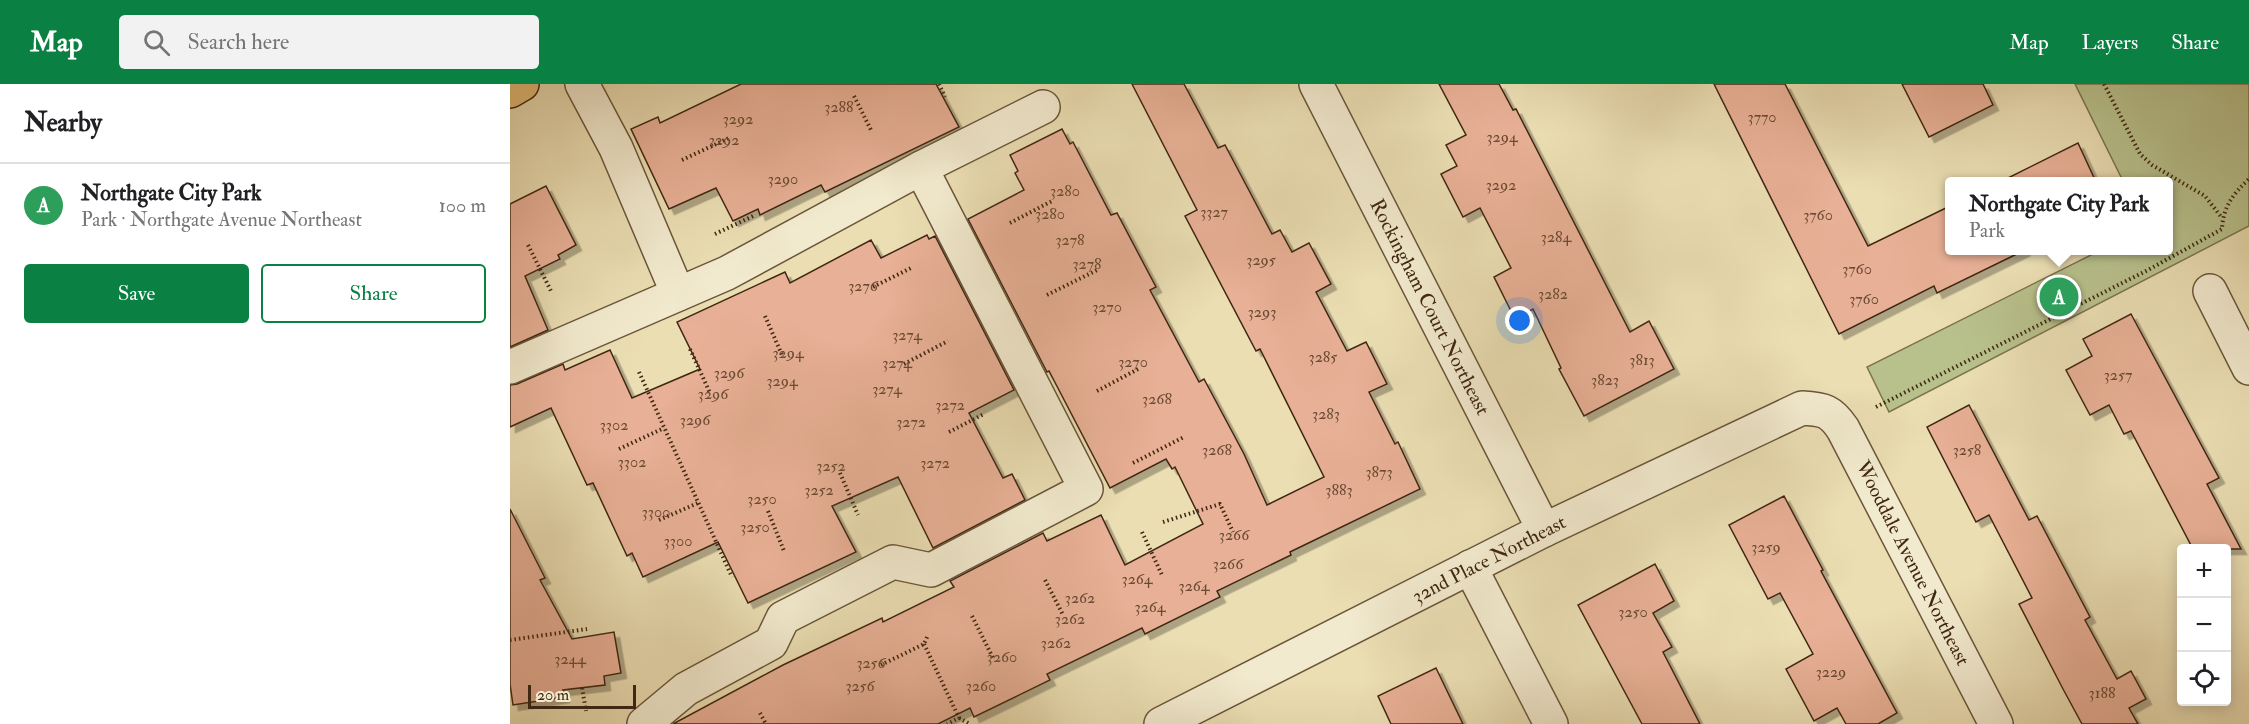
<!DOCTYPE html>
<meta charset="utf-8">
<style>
:root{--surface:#fff;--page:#f2f2f2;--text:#202124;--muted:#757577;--line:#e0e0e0;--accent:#0b8043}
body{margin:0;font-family:"IM FELL Double Pica",serif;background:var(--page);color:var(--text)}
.controls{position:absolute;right:18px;bottom:18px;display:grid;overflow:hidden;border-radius:6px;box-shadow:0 3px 15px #0003}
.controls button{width:54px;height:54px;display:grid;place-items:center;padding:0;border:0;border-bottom:2px solid var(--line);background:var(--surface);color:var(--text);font:30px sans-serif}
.scale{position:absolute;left:18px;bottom:15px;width:108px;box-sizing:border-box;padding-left:6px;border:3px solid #402812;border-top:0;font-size:16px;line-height:21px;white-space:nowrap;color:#402812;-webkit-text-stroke:4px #f2eace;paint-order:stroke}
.you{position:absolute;left:1010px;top:237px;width:21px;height:21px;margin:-15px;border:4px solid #fff;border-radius:50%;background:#1a73e8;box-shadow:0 0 0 9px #1a73e833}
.badge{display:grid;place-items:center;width:39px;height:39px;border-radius:50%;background:var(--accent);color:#fff;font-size:20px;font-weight:700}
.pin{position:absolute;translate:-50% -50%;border:3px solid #fff;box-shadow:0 2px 6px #0006}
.popup{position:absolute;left:1435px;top:93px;width:228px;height:78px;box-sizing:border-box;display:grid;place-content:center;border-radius:6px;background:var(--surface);filter:drop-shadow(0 2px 4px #0005);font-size:20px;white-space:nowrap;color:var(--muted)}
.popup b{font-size:22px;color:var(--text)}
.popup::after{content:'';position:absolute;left:50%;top:100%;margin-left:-12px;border:12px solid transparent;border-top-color:var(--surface)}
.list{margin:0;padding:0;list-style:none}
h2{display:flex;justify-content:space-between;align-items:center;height:78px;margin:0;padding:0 24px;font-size:26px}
h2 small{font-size:20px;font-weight:400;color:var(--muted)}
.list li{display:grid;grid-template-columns:39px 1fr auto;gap:18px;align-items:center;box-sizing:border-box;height:84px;padding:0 24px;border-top:2px solid var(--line)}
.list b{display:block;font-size:22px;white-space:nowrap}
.list p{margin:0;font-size:20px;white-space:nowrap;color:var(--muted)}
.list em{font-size:20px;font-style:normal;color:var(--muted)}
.actions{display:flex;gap:12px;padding:18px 24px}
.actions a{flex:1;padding:14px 0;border:2px solid var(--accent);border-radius:6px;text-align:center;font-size:21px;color:var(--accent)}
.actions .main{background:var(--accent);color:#fff}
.icon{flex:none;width:33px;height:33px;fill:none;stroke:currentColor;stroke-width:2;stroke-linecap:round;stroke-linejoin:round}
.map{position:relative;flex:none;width:1739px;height:640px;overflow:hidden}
header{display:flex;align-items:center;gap:36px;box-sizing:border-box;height:84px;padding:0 30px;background:var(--accent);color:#fff}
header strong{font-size:28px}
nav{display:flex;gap:33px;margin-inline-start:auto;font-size:21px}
.search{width:420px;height:54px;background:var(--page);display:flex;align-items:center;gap:15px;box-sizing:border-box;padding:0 21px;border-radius:6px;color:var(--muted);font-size:22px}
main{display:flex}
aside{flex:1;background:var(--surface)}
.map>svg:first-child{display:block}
</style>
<header>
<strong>Map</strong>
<div class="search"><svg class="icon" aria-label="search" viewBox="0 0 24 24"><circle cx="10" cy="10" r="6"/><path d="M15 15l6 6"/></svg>Search here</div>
<nav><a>Map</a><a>Layers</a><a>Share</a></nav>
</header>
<main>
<aside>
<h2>Nearby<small></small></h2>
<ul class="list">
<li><span class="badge" style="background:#2e9e5b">A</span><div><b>Northgate City Park</b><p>Park · Northgate Avenue Northeast</p></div><em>100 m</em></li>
</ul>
<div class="actions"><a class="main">Save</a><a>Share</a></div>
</aside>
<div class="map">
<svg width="1739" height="640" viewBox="0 0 1739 640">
<defs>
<filter id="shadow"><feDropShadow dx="5.5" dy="5.5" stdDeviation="0" flood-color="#0004"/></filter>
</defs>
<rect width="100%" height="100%" fill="#ebdeb3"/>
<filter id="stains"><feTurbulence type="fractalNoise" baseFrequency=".00333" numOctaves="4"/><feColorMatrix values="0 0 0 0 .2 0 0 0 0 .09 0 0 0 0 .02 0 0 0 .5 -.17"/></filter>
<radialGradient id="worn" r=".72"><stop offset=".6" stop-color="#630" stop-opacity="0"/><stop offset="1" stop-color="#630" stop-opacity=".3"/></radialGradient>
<polygon fill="#b8c18c" stroke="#7c744f" stroke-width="1.5" points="1565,0 1739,0 1739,142 1379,328 1357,283 1589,167 1658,166 1658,98 1613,97"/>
<g fill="#e8b096" stroke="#402812" stroke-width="1.5" filter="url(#shadow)">
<polygon points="231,0 426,0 449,43 315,108 311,101 250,131 248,125 223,137 206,104 159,125 121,45 148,33 150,39"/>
<polygon points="622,0 674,0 708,64 715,61 762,150 770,146 782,168 799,159 821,200 806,208 837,267 856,258 877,300 859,308 885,360 888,358 910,405 780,468 781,471 707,507 710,513 635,550 632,544 537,590 540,596 464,633 460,624 428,640 163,640 273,581 372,534 373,538 444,503 440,497 533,449 537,457 591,431 615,481 693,440 665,383 662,385 656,375 600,404 539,287 537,288 458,135 514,106 505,89 508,87 500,71 552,45 560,60 563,58 601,131 607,129 646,203 640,206 689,298 694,295 734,370 757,421 814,393 750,265 746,267 675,132 687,126"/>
<polygon points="929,0 989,0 1003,26 1006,25 1120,248 1139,237 1164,285 1074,332 1049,285 1051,284 1023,225 1005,235 984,193 1001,184 970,124 953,133 931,90 947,82 936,61 956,51"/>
<polygon points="1204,0 1275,0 1358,162 1440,122 1440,166 1515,166 1427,209 1424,202 1329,250"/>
<polygon points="1392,0 1473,0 1483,21 1419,53"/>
<polygon points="1568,59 1586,98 1490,98"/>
<polygon points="36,102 66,161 48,171 50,175 15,192 38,246 0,263 0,120"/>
<polygon points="417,151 419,155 425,152 504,306 459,329 493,394 502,390 515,416 423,464 388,393 322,422 346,468 238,519 208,458 133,493 122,469 117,472 83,399 77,401 41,324 0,343 0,301 7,300 53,280 55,286 100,266 122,314 190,285 167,238 275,188 280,199 361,156 371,174"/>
<polygon points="1621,230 1709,394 1697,400 1731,465 1683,465 1621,347 1614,350 1599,321 1580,331 1556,286 1582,272 1573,255"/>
<polygon points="1459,321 1519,436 1527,432 1580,533 1575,536 1607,595 1621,587 1636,615 1619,624 1628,640 1572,640 1553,605 1509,520 1522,514 1479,431 1466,438 1417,343"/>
<polygon points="1274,412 1313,486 1311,487 1387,629 1368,640 1336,640 1327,624 1304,637 1276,585 1303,570 1270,509 1258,515 1219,441"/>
<polygon points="0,425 35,494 30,496 62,555 104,548 111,589 94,592 95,601 53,606 54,613 3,621 0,600"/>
<polygon points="1145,480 1164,517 1143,529 1162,563 1153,568 1190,640 1132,640 1068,521"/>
<polygon points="926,584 953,640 881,640 868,612"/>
</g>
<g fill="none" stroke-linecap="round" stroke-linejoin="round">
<defs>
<g id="minor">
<polyline points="72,0 106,64 168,210"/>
<polyline points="806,0 1034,446"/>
<polyline points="411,84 533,23"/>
<polyline points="1700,207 1739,284"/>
<polyline points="0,283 217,189 411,84 576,405 421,486 383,478 273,534 261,559 176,605 134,640"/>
<polyline points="960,483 1041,640"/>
<path d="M 651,640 L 1034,446 L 1292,324 C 1314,325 1321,327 1333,345 L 1486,640"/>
</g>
<polyline id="major" points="0,7 12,0"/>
</defs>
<use href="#minor" stroke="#6b563a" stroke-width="36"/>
<use href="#major" stroke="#402812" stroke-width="36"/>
<g stroke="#402812" stroke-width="4" stroke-dasharray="1.5 3" stroke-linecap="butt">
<polyline points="429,0 435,13"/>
<polyline points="1594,0 1630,70 1642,81 1695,112 1712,134"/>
<polyline points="344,12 362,48"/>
<polyline points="172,76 221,53"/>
<polyline points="500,139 542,117"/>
<polyline points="205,150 243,132"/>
<polyline points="18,161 41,207"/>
<polyline points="363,203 401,184"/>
<polyline points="537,211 587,186"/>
<polyline points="255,232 272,271"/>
<polyline points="180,265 200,309"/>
<polyline points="394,280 438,257"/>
<polyline points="129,288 222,493"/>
<polyline points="587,307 630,284"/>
<path d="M 1366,323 L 1638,186 L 1712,145 C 1713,123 1723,110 1739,95"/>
<polyline points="439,348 474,330"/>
<polyline points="109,365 154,344"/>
<polyline points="623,379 674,353"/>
<polyline points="330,389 348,431"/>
<polyline points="258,427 274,467"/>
<polyline points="149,436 188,419"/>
<polyline points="653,438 710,420 723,448"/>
<polyline points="632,448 652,491"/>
<polyline points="535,496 553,531"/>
<polyline points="462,532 483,574"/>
<polyline points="0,556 77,545"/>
<polyline points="414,560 449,634 437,640"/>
<polyline points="371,581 414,560 417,553"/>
<polyline points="72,604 76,627"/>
<polyline points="250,629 256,640"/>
<polyline points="449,634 460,640"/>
</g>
<use href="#minor" stroke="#f2eace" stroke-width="33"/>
<use href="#major" stroke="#e6bf7a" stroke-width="33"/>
</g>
<g text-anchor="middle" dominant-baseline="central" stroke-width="5" stroke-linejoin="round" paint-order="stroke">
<g font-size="16" fill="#6a4a33">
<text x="329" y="23">3288</text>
<text x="1252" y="33">3770</text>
<text x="228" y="35">3292</text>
<text x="992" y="53">3294</text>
<text x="214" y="56">3292</text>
<text x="273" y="95">3290</text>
<text x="991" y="101">3292</text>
<text x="555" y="107">3280</text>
<text x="704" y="128">3327</text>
<text x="540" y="130">3280</text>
<text x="1308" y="131">3760</text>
<text x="1046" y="153">3284</text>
<text x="560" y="156">3278</text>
<text x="751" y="176">3295</text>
<text x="577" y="180">3278</text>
<text x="1347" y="185">3760</text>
<text x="353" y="202">3276</text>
<text x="1043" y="210">3282</text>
<text x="1354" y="215">3760</text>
<text x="597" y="223">3270</text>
<text x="752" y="228">3293</text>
<text x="397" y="251">3274</text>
<text x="278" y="269">3294</text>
<text x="813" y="273">3285</text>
<text x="1132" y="276">3813</text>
<text x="623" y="278">3270</text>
<text x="387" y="279">3274</text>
<text x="219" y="289">3296</text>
<text x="1608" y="291">3257</text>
<text x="1095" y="296">3823</text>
<text x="272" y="297">3294</text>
<text x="377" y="305">3274</text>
<text x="203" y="310">3296</text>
<text x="647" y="315">3268</text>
<text x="440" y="321">3272</text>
<text x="816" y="330">3283</text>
<text x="185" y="336">3296</text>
<text x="401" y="338">3272</text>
<text x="104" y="341">3302</text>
<text x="707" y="366">3268</text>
<text x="1457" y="366">3258</text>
<text x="122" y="378">3302</text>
<text x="425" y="379">3272</text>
<text x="321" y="382">3252</text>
<text x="869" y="388">3873</text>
<text x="309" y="406">3252</text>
<text x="829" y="406">3883</text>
<text x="252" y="415">3250</text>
<text x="146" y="428">3300</text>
<text x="245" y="443">3250</text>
<text x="724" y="451">3266</text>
<text x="168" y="457">3300</text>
<text x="1256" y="463">3259</text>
<text x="718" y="480">3266</text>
<text x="627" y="495">3264</text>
<text x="684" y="502">3264</text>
<text x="570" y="514">3262</text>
<text x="640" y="523">3264</text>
<text x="1123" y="528">3250</text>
<text x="560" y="535">3262</text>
<text x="546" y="559">3262</text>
<text x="492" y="573">3260</text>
<text x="60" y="575">3244</text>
<text x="361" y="579">3256</text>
<text x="1321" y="588">3229</text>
<text x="350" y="602">3256</text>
<text x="471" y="602">3260</text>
<text x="1592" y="609">3188</text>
</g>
<g font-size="20" fill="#402812" stroke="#f2eace">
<text transform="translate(920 223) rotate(63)">Rockingham Court Northeast</text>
<text transform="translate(979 475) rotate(-27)">32nd Place Northeast</text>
<text transform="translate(1403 479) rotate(63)">Wooddale Avenue Northeast</text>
</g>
</g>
<rect width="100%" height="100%" filter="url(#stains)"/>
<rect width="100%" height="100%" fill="url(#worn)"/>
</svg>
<div class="controls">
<button>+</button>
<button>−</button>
<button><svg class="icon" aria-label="locate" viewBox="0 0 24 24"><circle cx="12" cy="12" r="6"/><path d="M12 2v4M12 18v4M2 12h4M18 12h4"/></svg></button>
</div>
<div class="scale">20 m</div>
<div class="you"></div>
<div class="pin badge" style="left:1549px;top:213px;background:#2e9e5b">A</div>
<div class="popup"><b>Northgate City Park</b>Park</div>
</div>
</main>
